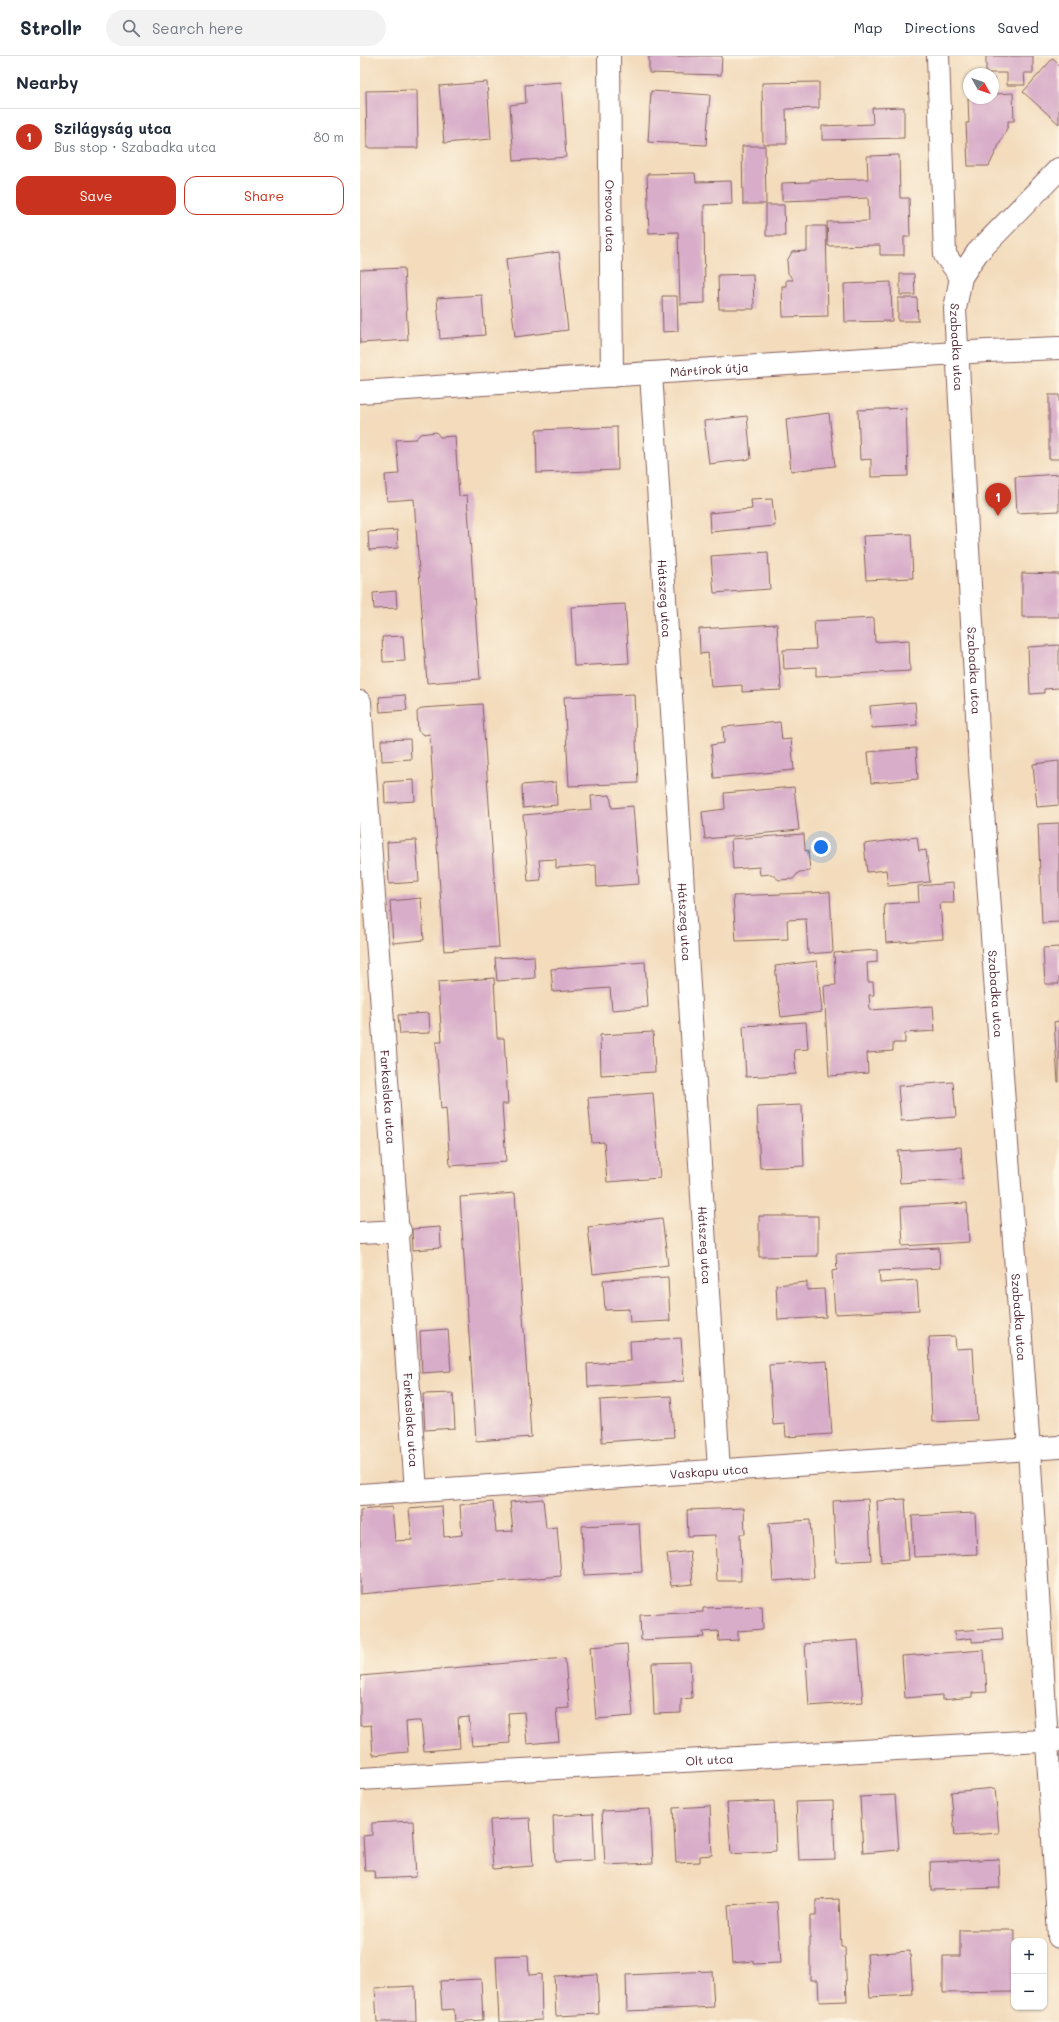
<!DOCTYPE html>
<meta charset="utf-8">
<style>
:root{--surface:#fff;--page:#f2f2f3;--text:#1f2937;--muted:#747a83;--line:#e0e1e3;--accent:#c8321e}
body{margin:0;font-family:Mali,sans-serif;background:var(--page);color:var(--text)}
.controls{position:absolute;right:12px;bottom:12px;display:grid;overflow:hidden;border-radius:8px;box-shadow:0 1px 3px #0004}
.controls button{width:36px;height:36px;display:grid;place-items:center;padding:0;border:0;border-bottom:1px solid var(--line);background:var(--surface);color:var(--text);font:20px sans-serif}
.compass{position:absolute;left:603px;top:12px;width:36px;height:36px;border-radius:50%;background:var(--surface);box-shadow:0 1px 3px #0004;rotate:130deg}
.you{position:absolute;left:461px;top:791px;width:14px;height:14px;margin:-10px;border:3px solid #fff;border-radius:50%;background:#1a73e8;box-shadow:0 0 0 6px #1a73e833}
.badge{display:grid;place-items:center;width:26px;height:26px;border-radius:50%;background:var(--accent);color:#fff;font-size:13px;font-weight:700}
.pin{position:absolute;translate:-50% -33px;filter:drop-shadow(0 1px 2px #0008)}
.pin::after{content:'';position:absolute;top:21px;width:14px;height:12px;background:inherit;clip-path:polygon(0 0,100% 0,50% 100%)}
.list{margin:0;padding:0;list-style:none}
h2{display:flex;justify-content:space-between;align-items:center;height:52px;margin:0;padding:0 16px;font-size:17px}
h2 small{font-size:13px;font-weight:400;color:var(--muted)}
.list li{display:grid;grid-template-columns:26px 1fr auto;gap:12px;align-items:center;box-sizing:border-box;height:56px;padding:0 16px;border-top:1px solid var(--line)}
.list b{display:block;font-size:15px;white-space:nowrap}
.list p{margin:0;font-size:13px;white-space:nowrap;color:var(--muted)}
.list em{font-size:13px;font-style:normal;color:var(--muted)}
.actions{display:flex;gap:8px;padding:12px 16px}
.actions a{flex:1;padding:9px 0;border:1px solid var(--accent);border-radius:12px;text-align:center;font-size:14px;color:var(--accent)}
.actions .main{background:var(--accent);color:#fff}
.icon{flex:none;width:22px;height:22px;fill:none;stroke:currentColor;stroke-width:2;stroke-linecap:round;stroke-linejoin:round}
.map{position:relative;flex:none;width:699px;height:1966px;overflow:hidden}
header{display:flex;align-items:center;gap:24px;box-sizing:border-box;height:56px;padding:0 20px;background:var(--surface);border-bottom:1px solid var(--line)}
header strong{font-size:19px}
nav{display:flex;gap:22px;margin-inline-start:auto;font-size:14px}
.search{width:280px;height:36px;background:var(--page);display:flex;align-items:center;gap:10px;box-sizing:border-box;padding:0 14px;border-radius:22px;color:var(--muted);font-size:15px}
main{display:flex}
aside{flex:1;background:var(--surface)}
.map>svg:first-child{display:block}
</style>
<header>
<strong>Strollr</strong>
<div class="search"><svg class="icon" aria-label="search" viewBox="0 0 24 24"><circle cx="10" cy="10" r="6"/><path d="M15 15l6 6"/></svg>Search here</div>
<nav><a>Map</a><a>Directions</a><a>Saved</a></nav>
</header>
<main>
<aside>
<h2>Nearby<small></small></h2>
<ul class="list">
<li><span class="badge">1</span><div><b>Szilágyság utca</b><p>Bus stop · Szabadka utca</p></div><em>80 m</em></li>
</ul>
<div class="actions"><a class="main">Save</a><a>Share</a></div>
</aside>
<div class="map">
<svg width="699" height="1966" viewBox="0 0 699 1966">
<rect width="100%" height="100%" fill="#fcf5e5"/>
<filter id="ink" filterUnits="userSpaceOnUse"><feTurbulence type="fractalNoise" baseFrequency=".025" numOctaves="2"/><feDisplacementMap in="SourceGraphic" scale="8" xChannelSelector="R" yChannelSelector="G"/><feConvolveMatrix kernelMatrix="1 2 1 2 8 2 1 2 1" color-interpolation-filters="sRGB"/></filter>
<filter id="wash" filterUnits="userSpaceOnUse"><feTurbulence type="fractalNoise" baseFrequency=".012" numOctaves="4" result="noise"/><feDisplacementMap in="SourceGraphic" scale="16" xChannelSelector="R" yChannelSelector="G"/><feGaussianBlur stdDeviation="0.9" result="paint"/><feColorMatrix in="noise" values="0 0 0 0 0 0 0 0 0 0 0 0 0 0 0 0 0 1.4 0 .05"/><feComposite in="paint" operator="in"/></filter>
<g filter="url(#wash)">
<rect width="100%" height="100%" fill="#f3dbbc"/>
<g id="blocks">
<g fill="#d8adc9">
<polygon points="289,0 362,0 361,19 289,17"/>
<polygon points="626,0 673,0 673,17 664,17 665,29 647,29 647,17 626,17"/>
<polygon points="693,2 699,8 699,68 663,36"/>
<polygon points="633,23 635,23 636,38 653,37 654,65 648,65 648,70 629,110 608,110 606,67 609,67 608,42 633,42"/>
<polygon points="127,26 131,83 84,87 79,30"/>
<polygon points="201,26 206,101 154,105 150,49 166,47 165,29"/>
<polygon points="459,26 459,52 426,53 427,88 403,88 402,27"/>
<polygon points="57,34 58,92 7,92 6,35"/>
<polygon points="291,35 350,39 346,89 288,86"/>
<polygon points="544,51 544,82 462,84 462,70 513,68 512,52"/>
<polygon points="382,90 405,90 406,148 383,148"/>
<polygon points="539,99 540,142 549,142 550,181 544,181 544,199 520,199 520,189 468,190 467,166 509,165 508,142 422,145 422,127 450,126 450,124 508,123 507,100"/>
<polygon points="335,117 336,126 371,125 372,148 344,149 345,247 320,248 318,176 289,177 287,118"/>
<polygon points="406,149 424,149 425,180 406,180"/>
<polygon points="447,170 466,170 468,260 423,261 422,230 426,230 426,224 433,224 428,217 427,205 432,196 447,195"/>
<polygon points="199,196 208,274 155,281 146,203"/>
<polygon points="44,212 48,284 0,287 0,214"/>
<polygon points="393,218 394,253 359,253 358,219"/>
<polygon points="540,218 554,218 555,239 540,239"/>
<polygon points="531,226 532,265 485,266 484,228"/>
<polygon points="122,239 125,279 80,283 77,242"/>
<polygon points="302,240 317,240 318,275 303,276"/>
<polygon points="538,242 557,242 558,265 538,265"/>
<rect x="689" y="339" width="10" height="64"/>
<polygon points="546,352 548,420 511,421 511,403 500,404 498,354"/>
<polygon points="469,357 475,410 431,415 426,363"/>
<polygon points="387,360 391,403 349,408 344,365"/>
<polygon points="257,371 258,414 177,417 176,374"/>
<polygon points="76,376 80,381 95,380 99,440 107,439 120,623 67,627 54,443 27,445 25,419 39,418 36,384 56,383 60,378"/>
<polygon points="699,418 699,455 657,457 655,421"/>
<polygon points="412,443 415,470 350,476 349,457 392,453 391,444"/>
<polygon points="37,474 38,492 9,494 8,476"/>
<polygon points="551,478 553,522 506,524 503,480"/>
<polygon points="408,496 410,533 354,537 351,500"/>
<polygon points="662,517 699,518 699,561 662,561"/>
<polygon points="36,535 37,552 14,553 13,537"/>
<polygon points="265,548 269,607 214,610 211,551"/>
<polygon points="514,562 515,586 549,584 550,615 456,620 456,611 424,613 423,594 456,593 454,565"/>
<polygon points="417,568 421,634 382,636 382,629 351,631 348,597 340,598 339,573"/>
<polygon points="43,580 45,605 23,606 22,581"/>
<polygon points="699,589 699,632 684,633 684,637 670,638 668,591"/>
<polygon points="274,638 278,727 209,730 204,641"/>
<polygon points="45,639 47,654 20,656 19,641"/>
<polygon points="555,646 557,669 512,672 510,650"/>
<polygon points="122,648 139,891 84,895 70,682 69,678 64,679 58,675 57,656 62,652"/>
<polygon points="420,666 422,684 431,683 434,714 354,722 351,689 364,687 363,671"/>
<polygon points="50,683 51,703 22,705 21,684"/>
<polygon points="556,692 558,723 511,727 508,696"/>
<polygon points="699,705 699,749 677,751 673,708"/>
<polygon points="54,724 55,745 25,747 24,726"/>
<polygon points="196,726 197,749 163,752 162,729"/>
<polygon points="434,731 439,774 345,783 342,756 365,753 364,737"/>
<polygon points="250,739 252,752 273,750 279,828 237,831 236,809 196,812 196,803 179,804 181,824 168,825 163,759 232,753 231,740"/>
<polygon points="699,767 699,866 682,867 678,768"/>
<polygon points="444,778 445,795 448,794 450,815 439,816 433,823 419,824 411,818 400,819 399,811 373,813 371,783"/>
<polygon points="557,781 559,795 566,794 570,826 528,830 526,814 507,816 504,788"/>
<polygon points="56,784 59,826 29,828 27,786"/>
<polygon points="593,827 594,847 580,847 583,883 526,887 524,848 559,846 558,830"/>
<polygon points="470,836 473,896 448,898 446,863 427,864 428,883 376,885 373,840"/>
<polygon points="61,842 64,884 33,887 30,845"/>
<polygon points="699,891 699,928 685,928 683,892"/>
<polygon points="517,894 517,906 507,907 508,926 513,926 514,939 509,939 510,954 573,950 575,975 545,977 545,987 533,987 533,995 507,997 508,1017 469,1020 464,930 476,929 474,897"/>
<polygon points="174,900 175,922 137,925 135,902"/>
<polygon points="457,905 462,956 421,961 415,910"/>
<polygon points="285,906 288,951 252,954 250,932 193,936 191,913"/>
<polygon points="134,922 137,982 144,982 148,1048 142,1048 146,1106 90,1110 86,1052 81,1053 76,986 82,986 78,926"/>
<polygon points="69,957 70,977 40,978 38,959"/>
<polygon points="699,965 699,1026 698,1026 694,966"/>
<polygon points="446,966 448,993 434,994 436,1018 386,1021 383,970"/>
<polygon points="293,976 295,1016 241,1019 240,979"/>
<polygon points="593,1026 596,1061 541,1065 538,1030"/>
<polygon points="293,1037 300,1122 247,1126 244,1086 232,1087 228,1042"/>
<polygon points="442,1049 444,1110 400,1112 397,1051"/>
<polygon points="601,1091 603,1123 540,1127 538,1095"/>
<polygon points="155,1137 171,1381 116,1385 100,1141"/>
<polygon points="607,1147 609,1186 543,1190 541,1151"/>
<polygon points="399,1160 458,1160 458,1200 399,1201"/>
<polygon points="302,1162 308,1209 233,1218 228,1171"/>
<polygon points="80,1171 81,1192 53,1194 52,1173"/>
<polygon points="579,1192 580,1212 519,1215 520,1227 557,1224 559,1254 475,1258 472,1215 477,1214 476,1198"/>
<polygon points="308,1221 310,1265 270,1267 269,1253 245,1254 243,1224"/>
<polygon points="447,1226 447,1234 464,1233 466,1261 418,1264 416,1229"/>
<polygon points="88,1273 91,1315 62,1317 60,1275"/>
<polygon points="595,1280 596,1293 613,1292 617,1364 572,1366 569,1281"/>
<polygon points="321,1282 324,1325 228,1331 227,1308 271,1305 270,1285"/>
<polygon points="467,1305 472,1378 426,1381 425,1368 413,1369 409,1309"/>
<polygon points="93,1337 95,1372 65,1374 63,1338"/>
<polygon points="311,1340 314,1381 242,1386 240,1344"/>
<polygon points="183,1443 186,1472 197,1471 201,1520 0,1538 0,1454 32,1451 35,1485 52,1484 49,1453 82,1450 84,1481 102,1479 100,1449 133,1446 136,1476 153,1475 150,1446"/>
<polygon points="508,1443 511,1504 476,1506 473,1445"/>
<polygon points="545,1443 549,1504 521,1506 517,1445"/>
<polygon points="384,1452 385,1478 380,1478 381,1525 357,1525 355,1479 328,1480 327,1454"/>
<polygon points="615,1457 617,1498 554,1501 552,1460"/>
<polygon points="450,1464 454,1522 413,1525 409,1467"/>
<polygon points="279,1467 282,1516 224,1519 222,1470"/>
<polygon points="330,1495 333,1528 311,1530 307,1498"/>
<polygon points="402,1550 403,1573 378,1575 378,1584 359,1585 358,1575 343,1576 344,1581 281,1584 280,1559 343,1556 343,1552"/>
<polygon points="642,1572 643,1584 612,1586 612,1582 595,1584 594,1575"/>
<polygon points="498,1584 503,1646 449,1650 445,1588"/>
<polygon points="267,1588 273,1660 236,1663 230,1591"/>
<polygon points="624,1594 627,1636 612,1637 612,1641 582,1644 582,1639 545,1642 542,1600"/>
<polygon points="205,1602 209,1652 196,1653 199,1685 167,1688 164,1656 148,1657 150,1687 112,1690 109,1661 98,1662 100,1692 64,1695 61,1665 55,1665 46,1666 48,1696 13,1699 11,1669 0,1670 0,1620"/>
<polygon points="330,1606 332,1642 321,1643 321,1657 294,1658 292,1607"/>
<polygon points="635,1732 639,1777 595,1780 591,1736"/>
<polygon points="535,1739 539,1794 503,1797 500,1741"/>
<polygon points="414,1745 416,1795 371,1798 367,1747"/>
<polygon points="473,1745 475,1803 439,1804 436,1746"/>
<polygon points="350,1750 352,1799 340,1800 340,1806 316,1807 313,1752"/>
<polygon points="290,1753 293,1807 245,1809 242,1755"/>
<polygon points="233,1758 235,1804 195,1806 193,1760"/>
<polygon points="170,1762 173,1810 133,1813 130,1764"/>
<polygon points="53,1765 56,1821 15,1823 14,1815 5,1815 3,1780 12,1779 12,1767"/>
<polygon points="639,1803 640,1832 571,1834 570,1806"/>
<polygon points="479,1843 481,1891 485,1891 487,1945 459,1946 458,1924 450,1924 450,1860 456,1860 456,1844"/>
<polygon points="417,1846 421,1907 393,1908 393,1905 372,1907 368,1849"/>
<polygon points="600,1874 655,1874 654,1936 583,1937 583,1900 600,1900"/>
<polygon points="550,1895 553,1939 510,1941 507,1898"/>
<polygon points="168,1899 169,1919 181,1918 182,1964 139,1966 136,1900"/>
<polygon points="352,1915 354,1951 267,1955 266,1919"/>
<polygon points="237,1918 239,1958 196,1960 194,1920"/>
<polygon points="121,1923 123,1964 95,1966 94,1953 82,1954 80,1925"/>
<polygon points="55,1930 56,1966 17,1966 15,1932"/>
</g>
</g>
</g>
<g filter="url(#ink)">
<use href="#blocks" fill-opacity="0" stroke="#85615e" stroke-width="1"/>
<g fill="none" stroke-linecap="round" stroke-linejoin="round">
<defs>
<g id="minor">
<path id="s1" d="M 249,0 L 252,320"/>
<polyline points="578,0 585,199 601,221"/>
<path id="s2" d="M 699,113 L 617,197 L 601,221 L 595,253 L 620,714 L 669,1393 L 699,1881"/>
<path id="s3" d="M 291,317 L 359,1414"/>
<path id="s4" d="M 0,336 L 627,295 L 699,292"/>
<path id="s5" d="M 0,646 C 18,909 39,1172 56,1435"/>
<polyline points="0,1177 40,1175"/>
<path id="s6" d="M 0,1439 L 699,1391"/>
<path id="s7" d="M 0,1723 L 699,1684"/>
</g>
</defs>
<use href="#minor" stroke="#85615e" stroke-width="24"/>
<use href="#minor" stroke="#fff" stroke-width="22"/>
</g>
</g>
<g text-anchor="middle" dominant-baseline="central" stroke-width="3.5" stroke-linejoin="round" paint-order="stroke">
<g font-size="12" fill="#4a1f2b" stroke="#fcf5e5">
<text stroke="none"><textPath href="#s1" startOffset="160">Orsova utca</textPath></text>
<text stroke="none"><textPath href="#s2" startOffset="217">Szabadka utca</textPath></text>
<text stroke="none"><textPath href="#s4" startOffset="350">Mártírok útja</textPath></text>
<text stroke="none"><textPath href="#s3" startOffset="226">Hátszeg utca</textPath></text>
<text stroke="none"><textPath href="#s2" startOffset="541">Szabadka utca</textPath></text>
<text stroke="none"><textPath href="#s3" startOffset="550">Hátszeg utca</textPath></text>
<text stroke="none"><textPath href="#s2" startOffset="865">Szabadka utca</textPath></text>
<text stroke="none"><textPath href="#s5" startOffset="396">Farkaslaka utca</textPath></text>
<text stroke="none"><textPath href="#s3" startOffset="874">Hátszeg utca</textPath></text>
<text stroke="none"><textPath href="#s2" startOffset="1189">Szabadka utca</textPath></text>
<text stroke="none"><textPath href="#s5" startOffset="720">Farkaslaka utca</textPath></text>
<text stroke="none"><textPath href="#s6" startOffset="350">Vaskapu utca</textPath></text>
<text stroke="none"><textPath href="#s7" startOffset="350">Olt utca</textPath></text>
</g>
</g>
</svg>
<div class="controls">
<button>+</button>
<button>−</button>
</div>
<svg class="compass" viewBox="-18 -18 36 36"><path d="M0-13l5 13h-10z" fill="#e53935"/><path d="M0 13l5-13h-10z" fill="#747a83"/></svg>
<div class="you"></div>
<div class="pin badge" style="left:638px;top:460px">1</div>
</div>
</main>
